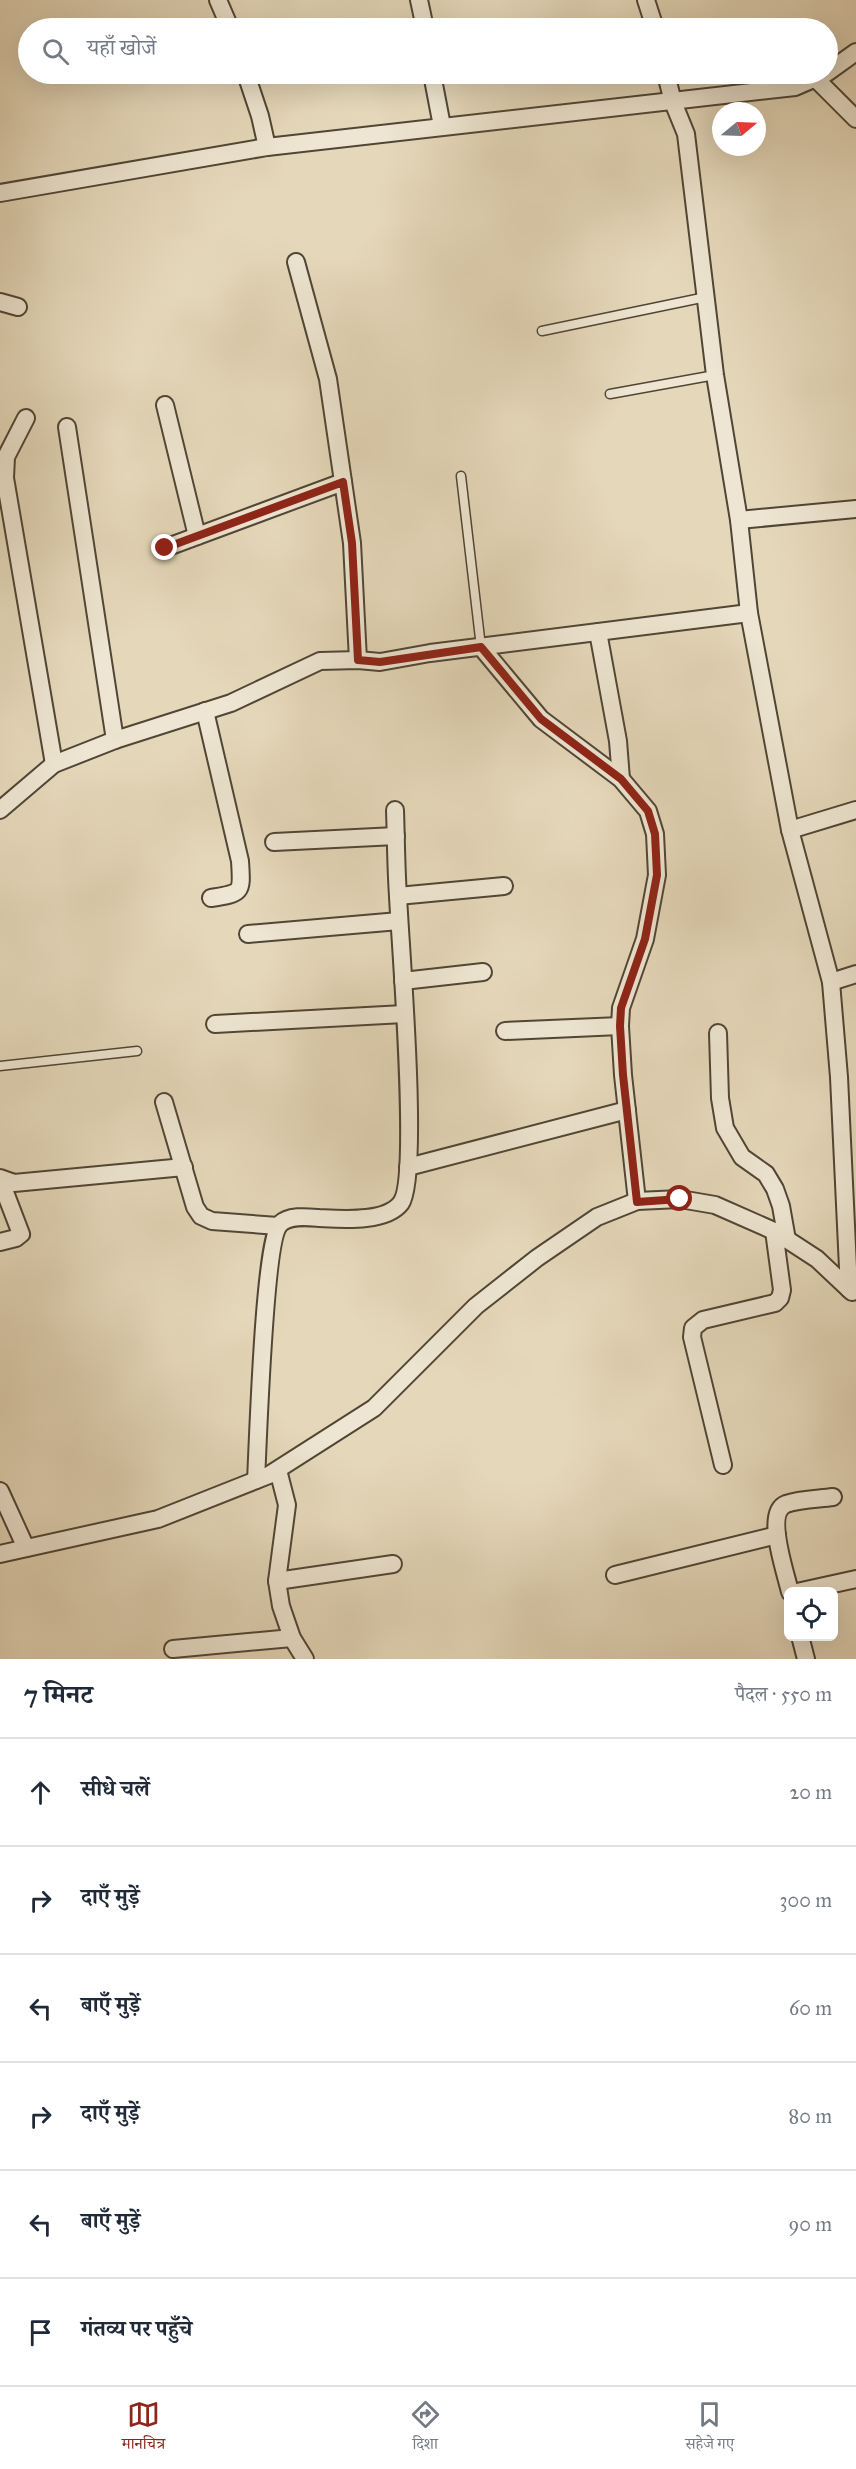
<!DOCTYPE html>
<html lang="hi">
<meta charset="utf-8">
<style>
:root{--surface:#fff;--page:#f2f2f3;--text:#1f2937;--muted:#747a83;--line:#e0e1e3;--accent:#8f2418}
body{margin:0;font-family:"IM FELL Great Primer","Noto Serif Devanagari",serif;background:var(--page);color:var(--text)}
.controls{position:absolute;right:18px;bottom:18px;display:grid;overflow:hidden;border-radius:9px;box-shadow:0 6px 24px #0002}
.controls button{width:54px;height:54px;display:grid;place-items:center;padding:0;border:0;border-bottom:2px solid var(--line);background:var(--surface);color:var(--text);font:30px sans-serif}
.compass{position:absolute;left:712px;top:102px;width:54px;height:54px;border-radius:50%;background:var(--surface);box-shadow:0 6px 24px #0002;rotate:71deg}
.stop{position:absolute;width:18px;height:18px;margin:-14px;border:4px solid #8f2418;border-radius:50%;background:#fff}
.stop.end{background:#8f2418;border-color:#fff;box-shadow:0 2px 6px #0008}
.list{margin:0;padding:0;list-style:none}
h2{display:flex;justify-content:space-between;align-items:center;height:78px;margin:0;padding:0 24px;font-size:26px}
h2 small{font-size:20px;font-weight:400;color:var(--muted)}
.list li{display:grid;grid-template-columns:39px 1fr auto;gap:18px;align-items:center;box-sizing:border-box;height:108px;padding:0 24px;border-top:2px solid var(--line)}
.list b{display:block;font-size:22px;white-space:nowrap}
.list em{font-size:20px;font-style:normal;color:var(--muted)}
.icon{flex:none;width:33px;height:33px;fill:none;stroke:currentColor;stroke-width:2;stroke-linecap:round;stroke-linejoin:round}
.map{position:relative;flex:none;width:856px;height:1659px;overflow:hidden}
.search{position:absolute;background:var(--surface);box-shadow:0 6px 24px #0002;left:18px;right:18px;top:18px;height:66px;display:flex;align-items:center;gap:15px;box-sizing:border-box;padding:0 21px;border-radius:33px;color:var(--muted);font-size:22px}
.sheet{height:726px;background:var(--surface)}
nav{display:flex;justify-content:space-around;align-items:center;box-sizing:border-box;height:84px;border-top:2px solid var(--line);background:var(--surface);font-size:16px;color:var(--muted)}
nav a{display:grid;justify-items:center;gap:3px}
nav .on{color:var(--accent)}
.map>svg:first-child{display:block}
</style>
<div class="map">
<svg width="856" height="1659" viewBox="0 0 856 1659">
<rect width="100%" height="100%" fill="#e5d8ba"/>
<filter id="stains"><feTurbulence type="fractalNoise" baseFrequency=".00333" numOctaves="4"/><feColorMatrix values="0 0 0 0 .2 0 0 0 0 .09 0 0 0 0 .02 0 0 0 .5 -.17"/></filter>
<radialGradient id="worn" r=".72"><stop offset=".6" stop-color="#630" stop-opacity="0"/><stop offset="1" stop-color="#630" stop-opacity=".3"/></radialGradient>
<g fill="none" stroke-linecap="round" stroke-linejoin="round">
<defs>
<g id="lane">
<polyline points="542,331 706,297"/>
<polyline points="610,394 715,375"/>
<polyline points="461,476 481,647"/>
<polyline points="0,1066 137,1051"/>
</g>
<g id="street">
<polyline points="218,0 230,28"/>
<polyline points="419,0 425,28"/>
<polyline points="646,0 655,28"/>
<polyline points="828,72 856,52"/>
<polyline points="246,74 260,116 267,147"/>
<polyline points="432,74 442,126"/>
<polyline points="666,74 673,102 686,134 715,375 739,520 749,613 790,830 831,982 839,1077 849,1289"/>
<polyline points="816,79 856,119"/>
<polyline points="0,193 267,147 795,87 825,74"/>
<polyline points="296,262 328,379 352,543 358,660"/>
<polyline points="0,302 18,307"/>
<polyline points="165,405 197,536"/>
<polyline points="26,418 6,457 5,478 54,764"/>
<polyline points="67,427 115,740"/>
<polyline points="739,520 856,509"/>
<polyline points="165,548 343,482"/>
<polyline points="598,632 618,741 621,779"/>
<polyline points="481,647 541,719 621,779 648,811 655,834 657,875 645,939 621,1008 620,1026 623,1075 637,1201"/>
<path d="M 205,711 L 240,861 C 242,893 243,893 211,898"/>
<polyline points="0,810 54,764 115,740 231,703 320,661 358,660 380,662 430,653 749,613"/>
<polyline points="790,830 856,810"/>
<polyline points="274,842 396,836"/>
<polyline points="398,896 504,886"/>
<polyline points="248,934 399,921"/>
<polyline points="403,981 483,972"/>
<polyline points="831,982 856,974"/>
<polyline points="215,1024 404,1014"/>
<polyline points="505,1031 620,1026"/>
<polyline points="718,1033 720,1098 725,1128 742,1157 766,1174 775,1189 781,1206 787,1240"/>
<polyline points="164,1102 195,1207 201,1216 212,1221 278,1226"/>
<polyline points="408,1167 627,1110"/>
<polyline points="0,1178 14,1183 184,1167"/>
<polyline points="0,1242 16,1238 21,1234 0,1179"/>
<polyline points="723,1465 692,1337 693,1328 703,1320 775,1303 780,1298 782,1290 774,1231"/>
<polyline points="278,1470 287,1505 277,1581 281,1606 292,1638 305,1659"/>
<path d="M 256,1480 C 258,1444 264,1241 280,1224 C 289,1215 307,1217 319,1218 C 341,1219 386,1223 401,1203 C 420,1177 400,942 398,896 C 396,867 396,839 395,810"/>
<polyline points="0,1491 26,1548"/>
<polyline points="0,1554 158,1519 269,1475 374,1408 476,1306 537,1258 597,1217 637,1201 680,1199 715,1205 774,1231 817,1259 852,1292"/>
<polyline points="615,1575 777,1535"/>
<polyline points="277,1581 393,1564"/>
<path d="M 790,1592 C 786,1573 764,1513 786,1504 C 800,1499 818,1499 833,1497"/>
<polyline points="797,1592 856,1579"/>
<polyline points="800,1636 806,1659"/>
<polyline points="173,1649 292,1638"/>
</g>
</defs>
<use href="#lane" stroke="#504636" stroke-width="11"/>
<use href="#street" stroke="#504636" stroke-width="20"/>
<use href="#lane" stroke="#eee6d2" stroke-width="8"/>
<use href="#street" stroke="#eee6d2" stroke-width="16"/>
</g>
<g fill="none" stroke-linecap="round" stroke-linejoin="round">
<polyline stroke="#8f2418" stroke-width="8" points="165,548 343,482 352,543 358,660 380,662 481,647 541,719 621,779 648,811 655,834 657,875 645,939 621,1008 620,1026 623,1075 637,1202 680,1199"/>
</g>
<rect width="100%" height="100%" filter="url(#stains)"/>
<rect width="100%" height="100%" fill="url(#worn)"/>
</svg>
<div class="controls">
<button><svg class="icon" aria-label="locate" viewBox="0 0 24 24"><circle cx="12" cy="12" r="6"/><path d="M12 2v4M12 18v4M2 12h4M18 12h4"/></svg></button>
</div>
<svg class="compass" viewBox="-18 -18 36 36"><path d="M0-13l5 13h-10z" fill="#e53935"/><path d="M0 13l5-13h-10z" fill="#747a83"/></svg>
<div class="stop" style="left:680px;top:1199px"></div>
<div class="stop end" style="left:165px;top:548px"></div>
<div class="search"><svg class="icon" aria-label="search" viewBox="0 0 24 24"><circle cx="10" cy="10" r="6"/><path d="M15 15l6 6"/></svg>यहाँ खोजें</div>
</div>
<section class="sheet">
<h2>7 मिनट<small>पैदल · 550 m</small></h2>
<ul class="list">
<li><svg class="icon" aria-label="ahead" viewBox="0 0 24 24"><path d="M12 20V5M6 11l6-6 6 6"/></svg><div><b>सीधे चलें</b></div><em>20 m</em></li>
<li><svg class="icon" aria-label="right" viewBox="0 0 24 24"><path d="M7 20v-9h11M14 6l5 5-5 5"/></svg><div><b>दाएँ मुड़ें</b></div><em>300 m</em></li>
<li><svg class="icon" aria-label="left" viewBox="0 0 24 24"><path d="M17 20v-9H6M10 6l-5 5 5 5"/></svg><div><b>बाएँ मुड़ें</b></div><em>60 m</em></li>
<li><svg class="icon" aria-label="right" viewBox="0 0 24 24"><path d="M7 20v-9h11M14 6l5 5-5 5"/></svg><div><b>दाएँ मुड़ें</b></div><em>80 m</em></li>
<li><svg class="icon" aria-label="left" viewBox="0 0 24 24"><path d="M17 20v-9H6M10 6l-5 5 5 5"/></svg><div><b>बाएँ मुड़ें</b></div><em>90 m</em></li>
<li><svg class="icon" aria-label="arrive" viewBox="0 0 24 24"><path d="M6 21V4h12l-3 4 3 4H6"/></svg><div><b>गंतव्य पर पहुँचे</b></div></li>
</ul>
</section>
<nav>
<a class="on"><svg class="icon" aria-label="map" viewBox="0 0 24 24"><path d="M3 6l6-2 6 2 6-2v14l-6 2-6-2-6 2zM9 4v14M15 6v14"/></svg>मानचित्र</a>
<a><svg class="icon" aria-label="directions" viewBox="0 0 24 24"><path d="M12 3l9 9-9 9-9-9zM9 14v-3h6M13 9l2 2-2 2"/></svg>दिशा</a>
<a><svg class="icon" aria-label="saved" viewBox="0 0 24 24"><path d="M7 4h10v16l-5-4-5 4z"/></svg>सहेजे गए</a>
</nav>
